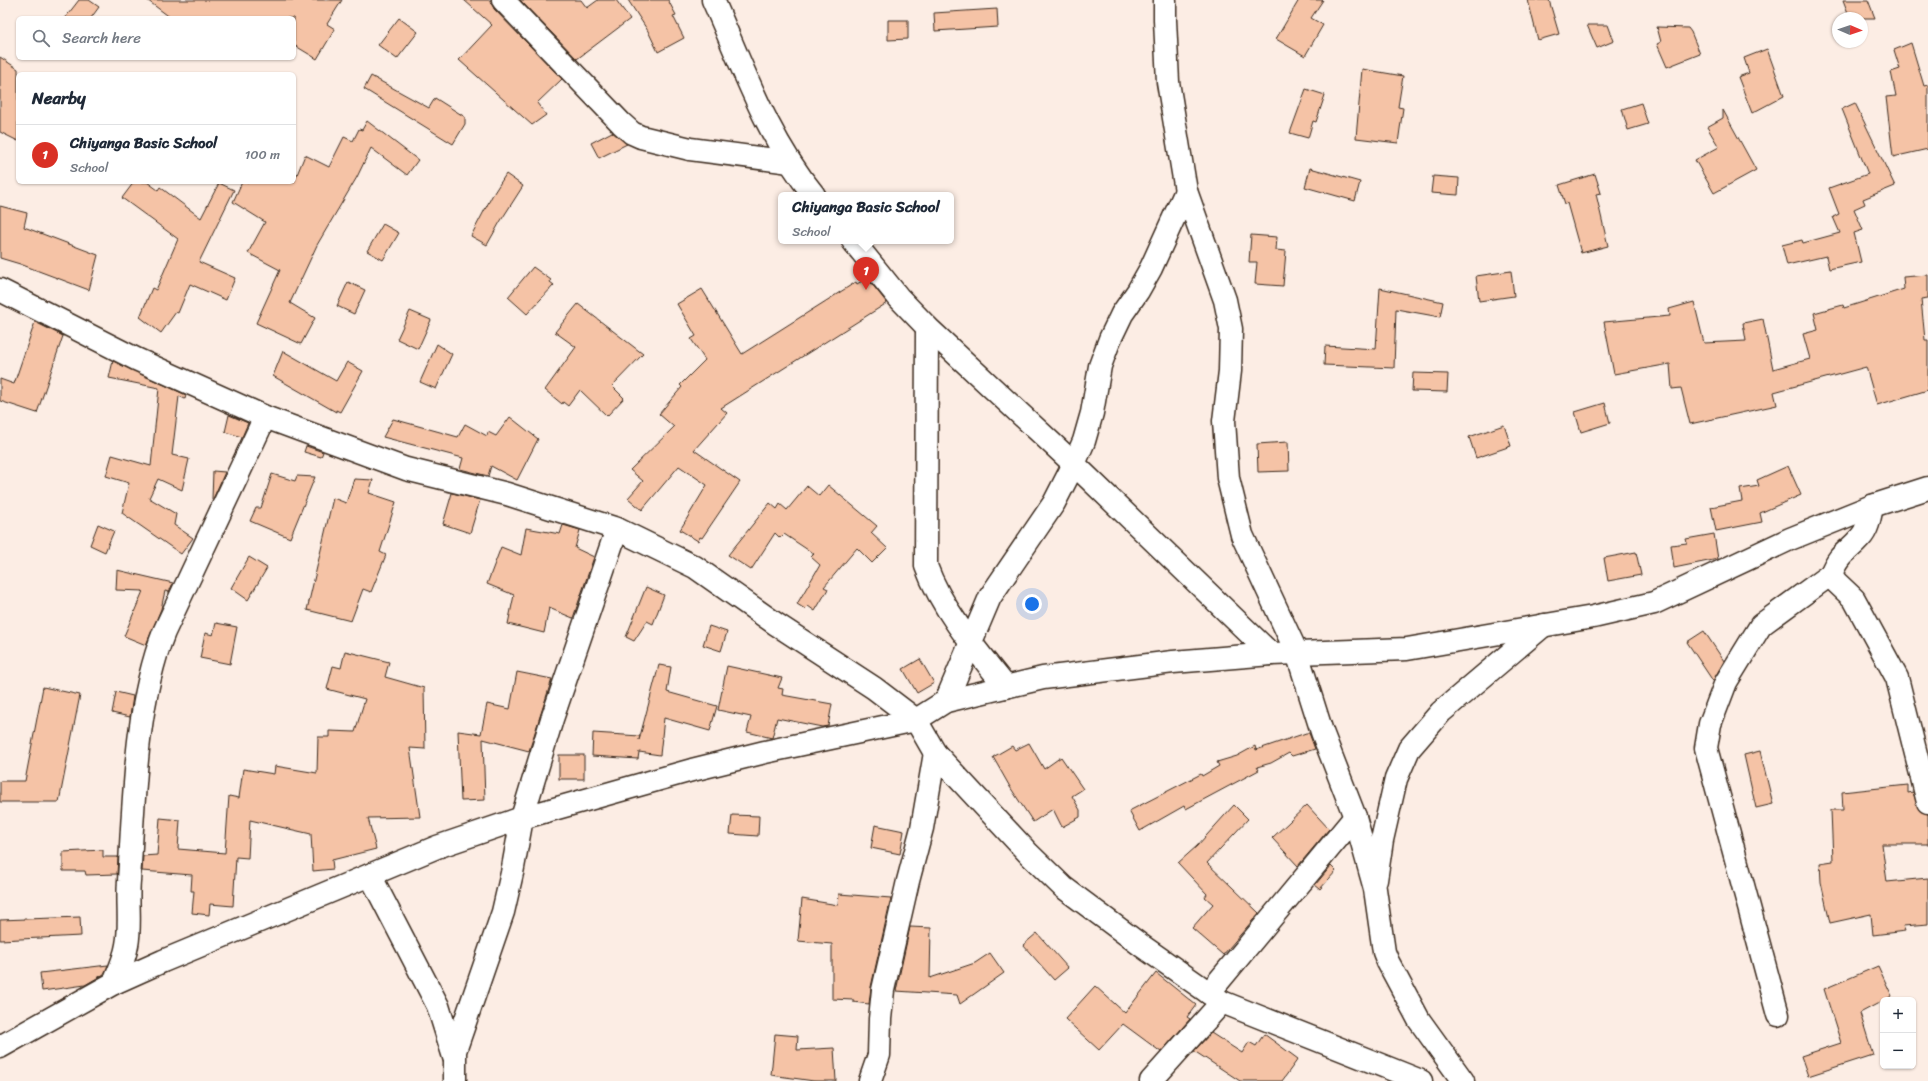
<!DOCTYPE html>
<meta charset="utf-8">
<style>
:root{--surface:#fff;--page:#f2f2f3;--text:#1f2937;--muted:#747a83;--line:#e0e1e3;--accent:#d93025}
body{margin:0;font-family:Sriracha,sans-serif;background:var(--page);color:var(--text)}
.controls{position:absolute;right:12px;bottom:12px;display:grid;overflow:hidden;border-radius:6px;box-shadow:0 1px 3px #0004}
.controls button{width:36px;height:36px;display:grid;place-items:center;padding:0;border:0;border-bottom:1px solid var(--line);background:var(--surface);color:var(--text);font:20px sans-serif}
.compass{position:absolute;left:1832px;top:12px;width:36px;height:36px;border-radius:50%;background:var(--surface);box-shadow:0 1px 3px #0004;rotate:92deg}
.you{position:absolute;left:1032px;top:604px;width:14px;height:14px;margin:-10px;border:3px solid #fff;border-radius:50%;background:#1a73e8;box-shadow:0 0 0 6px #1a73e833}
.badge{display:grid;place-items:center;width:26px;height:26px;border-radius:50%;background:var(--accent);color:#fff;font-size:13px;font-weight:700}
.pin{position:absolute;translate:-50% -33px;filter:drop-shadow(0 1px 2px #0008)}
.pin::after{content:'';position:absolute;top:21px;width:14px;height:12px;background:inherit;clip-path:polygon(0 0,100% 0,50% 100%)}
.popup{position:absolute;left:778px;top:192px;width:176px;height:52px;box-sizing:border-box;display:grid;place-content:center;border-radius:6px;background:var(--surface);filter:drop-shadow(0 1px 3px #0005);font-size:13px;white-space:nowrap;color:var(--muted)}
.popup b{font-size:15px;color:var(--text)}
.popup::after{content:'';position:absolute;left:50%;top:100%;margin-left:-8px;border:8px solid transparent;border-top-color:var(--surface)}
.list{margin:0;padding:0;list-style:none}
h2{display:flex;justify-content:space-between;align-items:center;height:52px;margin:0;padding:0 16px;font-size:17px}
h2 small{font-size:13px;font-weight:400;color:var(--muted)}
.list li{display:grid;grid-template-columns:26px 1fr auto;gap:12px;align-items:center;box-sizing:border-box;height:60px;padding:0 16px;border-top:1px solid var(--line)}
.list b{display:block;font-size:15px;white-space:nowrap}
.list p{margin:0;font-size:13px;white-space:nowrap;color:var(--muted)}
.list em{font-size:13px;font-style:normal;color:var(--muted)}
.icon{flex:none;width:22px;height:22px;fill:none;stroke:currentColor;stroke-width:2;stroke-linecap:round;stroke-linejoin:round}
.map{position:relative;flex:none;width:1928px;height:1081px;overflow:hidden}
.search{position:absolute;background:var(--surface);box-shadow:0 1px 3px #0004;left:16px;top:16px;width:280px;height:44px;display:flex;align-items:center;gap:10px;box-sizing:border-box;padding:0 14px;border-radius:6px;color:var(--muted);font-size:15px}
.panel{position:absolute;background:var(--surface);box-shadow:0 1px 3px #0004;left:16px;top:72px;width:280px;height:112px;border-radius:6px}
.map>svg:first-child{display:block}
</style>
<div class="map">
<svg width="1928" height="1081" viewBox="0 0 1928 1081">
<rect width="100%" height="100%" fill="#fcede4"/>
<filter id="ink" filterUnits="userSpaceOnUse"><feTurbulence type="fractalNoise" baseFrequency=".025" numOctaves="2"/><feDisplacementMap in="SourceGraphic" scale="8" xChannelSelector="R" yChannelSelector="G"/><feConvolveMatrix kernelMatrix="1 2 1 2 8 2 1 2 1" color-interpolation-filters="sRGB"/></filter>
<g filter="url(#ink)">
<g fill="#f5c3a6" stroke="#3b2a1e">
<polygon points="79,0 89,0 99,7 91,18 65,18"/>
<polygon points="147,0 342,0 327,24 335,29 317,59 294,45 294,18 171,18"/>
<polygon points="464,0 491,0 494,9 562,79 537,103 546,115 532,125 459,60 492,25"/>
<polygon points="520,0 581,0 587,8 598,0 616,0 630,19 577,59"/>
<polygon points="628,0 668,0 676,15 673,16 684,38 658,52 648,31"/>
<polygon points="1299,0 1323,0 1311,18 1323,25 1305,56 1276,39"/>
<polygon points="1528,0 1549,0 1559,34 1538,40"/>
<polygon points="1843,0 1868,0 1875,18 1850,18"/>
<polygon points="997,9 998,27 935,31 934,13"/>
<polygon points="399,18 418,32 397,59 378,45"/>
<polygon points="888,20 908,20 908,39 888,40"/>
<polygon points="1587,25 1608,25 1614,41 1597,48"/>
<polygon points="1657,27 1688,28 1691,32 1700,54 1667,67 1657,44 1661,42"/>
<polygon points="1911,43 1924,86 1928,85 1928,149 1893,157 1886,97 1896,96 1891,72 1900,69 1894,50"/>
<polygon points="1767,49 1784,96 1752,113 1738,77 1749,73 1744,58"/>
<polygon points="0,57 18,69 18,141 0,132"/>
<polygon points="1362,69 1403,76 1398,107 1403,108 1398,143 1356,138"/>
<polygon points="371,76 429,108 435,98 465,117 465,124 453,144 364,89"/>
<polygon points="1306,89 1325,95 1316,122 1313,121 1308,138 1290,133"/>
<polygon points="1641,103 1648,124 1628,130 1622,109"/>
<polygon points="1855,103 1895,186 1863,199 1865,204 1854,209 1863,230 1854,233 1861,262 1829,269 1826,256 1787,265 1782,245 1802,240 1803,243 1840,233 1833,217 1839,214 1829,188 1868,174 1842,109"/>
<polygon points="1723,110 1756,170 1714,193 1695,160 1719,147 1707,127 1723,118"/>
<polygon points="367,121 418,160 407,175 371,148 357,177 317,245 290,303 315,318 301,344 256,323 280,270 248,253 265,222 233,202 242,182 294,182 305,155 329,167 344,137 353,141 359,129 362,130"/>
<polygon points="612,132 627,144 599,158 591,143"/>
<polygon points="1310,168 1360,182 1355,201 1305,187"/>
<polygon points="506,174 523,186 500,222 487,245 471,236 492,196"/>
<polygon points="1595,174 1601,193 1596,194 1608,246 1581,253 1567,203 1565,204 1559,185"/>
<polygon points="1433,176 1459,178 1458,195 1431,193"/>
<polygon points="134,182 147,182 158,190 160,187 201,218 219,183 234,190 199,262 235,278 226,300 190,284 178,313 176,312 161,333 140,317 152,288 156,290 178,239 122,198"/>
<polygon points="0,206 27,213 24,227 98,255 89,290 20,264 0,258"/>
<polygon points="383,224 399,233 383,260 367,251"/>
<polygon points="1251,235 1277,237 1276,250 1286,251 1283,286 1255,284 1257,262 1249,262"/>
<polygon points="533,267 551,280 550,282 554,285 527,314 508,297"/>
<polygon points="1511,271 1514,296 1479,301 1476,276"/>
<polygon points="1928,275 1928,298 1921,299 1925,340 1928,340 1928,390 1877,405 1866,367 1774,392 1777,405 1690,424 1681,388 1672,389 1670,364 1614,374 1604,322 1670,316 1669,309 1694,302 1704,343 1746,341 1743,323 1763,319 1773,369 1810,359 1803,334 1818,330 1814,313 1843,305 1844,308 1904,289 1903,277"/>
<polygon points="867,278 887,303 721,408 727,413 694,450 740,482 702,538 700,537 698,541 680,530 707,485 679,466 642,510 628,498 643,481 630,470 674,427 659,414 682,387 680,385 705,360 691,339 696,336 677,304 702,289 742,354 856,282 857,284"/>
<polygon points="348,282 365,290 354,314 337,306"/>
<polygon points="1380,288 1443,302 1440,317 1396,309 1394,368 1324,365 1325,346 1376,349"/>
<polygon points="578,304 643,354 612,386 624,398 607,416 580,390 568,406 563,402 562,404 545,390 576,347 555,332"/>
<polygon points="410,311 431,320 418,349 397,339"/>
<polygon points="35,322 63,336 37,413 0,401 0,379 14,384"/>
<polygon points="437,344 452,354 436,389 420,382"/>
<polygon points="283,351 336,381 347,362 363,371 340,412 336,410 336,412 273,376"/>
<polygon points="113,361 186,395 185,399 179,396 172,455 189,459 182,490 158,479 149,498 176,514 174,525 193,538 181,554 122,513 129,483 106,476 112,455 151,466 159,388 109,378"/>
<polygon points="1413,373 1448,374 1447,392 1412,391"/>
<polygon points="1605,403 1610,423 1581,432 1575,412"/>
<polygon points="229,415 248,423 242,437 225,432"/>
<polygon points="510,417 538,439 517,480 491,466 488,476 460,469 463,458 383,437 393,419 458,437 465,424 487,436 488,432 496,436"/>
<polygon points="1504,425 1511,446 1476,458 1469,437"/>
<polygon points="1288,442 1289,471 1258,472 1257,444"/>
<polygon points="306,446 323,452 321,457 304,452"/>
<polygon points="1788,466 1801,495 1760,513 1762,522 1716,531 1711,507 1742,501 1740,489 1759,486 1757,480"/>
<polygon points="213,471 225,472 213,499 212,499"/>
<polygon points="272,474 295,481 297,476 315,477 290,538 250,521 256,508 261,508"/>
<polygon points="354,479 373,480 369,493 396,502 380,552 386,555 371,592 363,589 351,621 307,610 333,498 346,503"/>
<polygon points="828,485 877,526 871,533 887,548 872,563 857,548 824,587 828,589 815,611 808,606 805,609 797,604 820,565 811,557 814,554 784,534 780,538 775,533 751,570 728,555 770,503 777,509 780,504 787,510 807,486 819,496"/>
<polygon points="452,493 480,500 470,533 443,524"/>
<polygon points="98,524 114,531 105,552 90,545"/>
<polygon points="563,525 580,530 575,548 594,557 573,618 549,608 544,633 508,624 514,595 487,584 501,547 521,555 526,528 560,534"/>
<polygon points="1714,534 1718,559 1674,568 1671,545 1687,543 1686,539"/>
<polygon points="1636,552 1641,575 1608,581 1604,558"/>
<polygon points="249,557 267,568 248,600 231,588"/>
<polygon points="117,570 173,583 169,592 165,591 161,609 146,645 124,636 143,591 116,590"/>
<polygon points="646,587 664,595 653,624 647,621 634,641 626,637"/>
<polygon points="216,623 237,627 230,664 200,658 205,633 213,635"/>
<polygon points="709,626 727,632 721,651 703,645"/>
<polygon points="1704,631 1724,661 1713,681 1687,642"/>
<polygon points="345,651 389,662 385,677 424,688 425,749 410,748 420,817 368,818 376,849 332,860 333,869 313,871 311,834 250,820 248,858 236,857 233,906 210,904 209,915 192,913 194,891 191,891 192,875 142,871 143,856 157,855 160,818 180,820 178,849 225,853 229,796 239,798 243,769 274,774 275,766 317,773 318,737 329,737 329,731 355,732 365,699 327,689 333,666 341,668"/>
<polygon points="920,659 934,683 917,693 903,669"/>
<polygon points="659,665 671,667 667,692 717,706 710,731 664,718 660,755 639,752 638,759 592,756 593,733 640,736 639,740"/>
<polygon points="727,666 782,678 778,688 783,689 782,695 832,704 828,726 822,727 777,718 772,738 747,732 751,717 718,710"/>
<polygon points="517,672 552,679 529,751 483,739 485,800 461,801 458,731 481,734 487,704 510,709"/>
<polygon points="43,687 80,695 59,802 0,802 0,781 25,781"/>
<polygon points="116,692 133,696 130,717 112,713"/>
<polygon points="1306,733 1309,733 1315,749 1292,756 1289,753 1271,763 1257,767 1259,770 1186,809 1184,806 1140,831 1129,811 1201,774 1202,776 1219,766 1217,762 1237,756 1255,746 1256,750"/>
<polygon points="1029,743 1044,769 1061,757 1083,789 1072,796 1080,810 1080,817 1062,827 1053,809 1033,822 1010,787 993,757 1012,746 1015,750"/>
<polygon points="1760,751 1773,804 1756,808 1744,755"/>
<rect x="559" y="755" width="25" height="24"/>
<polygon points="1908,785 1908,793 1913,792 1919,810 1928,814 1928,844 1882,844 1887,882 1928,878 1928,924 1903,926 1905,931 1873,935 1871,914 1830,923 1821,882 1820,863 1833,861 1831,810 1843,810 1842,792"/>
<polygon points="1234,805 1248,819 1207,863 1259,913 1223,955 1192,928 1213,904 1205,897 1207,894 1178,863 1197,846"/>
<polygon points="1307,805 1329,829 1298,866 1272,838"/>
<polygon points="732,815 759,816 758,836 730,834"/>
<polygon points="875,825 904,831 900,854 871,848"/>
<polygon points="103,850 103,857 118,857 117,874 86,875 85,871 63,871 63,852"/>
<polygon points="1331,866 1336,871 1320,889 1315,885"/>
<polygon points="839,894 891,898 871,987 869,1004 853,1002 853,1000 832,999 832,944 798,941 802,899 838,905"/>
<polygon points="80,917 81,936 0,940 0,920"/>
<polygon points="910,927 931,928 930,978 975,963 990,953 1004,973 960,1004 957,995 896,991"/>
<polygon points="1037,933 1068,968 1054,980 1023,945"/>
<polygon points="108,965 104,974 85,985 42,991 40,973"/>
<polygon points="1878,966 1892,996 1860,1013 1873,1055 1808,1076 1801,1056 1841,1043 1824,989"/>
<polygon points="1156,973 1196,1005 1187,1017 1190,1019 1161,1052 1123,1024 1099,1050 1065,1019 1095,986 1125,1013"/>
<polygon points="1211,1033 1242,1053 1249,1042 1256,1046 1264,1034 1298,1059 1282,1081 1240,1081 1194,1051"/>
<polygon points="775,1034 798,1036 797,1050 834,1048 836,1081 814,1081 771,1075"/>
</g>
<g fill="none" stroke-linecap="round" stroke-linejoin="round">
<defs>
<g id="street">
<polyline points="503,0 621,123 632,133 641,137 690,149 790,162"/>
<path d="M 713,0 C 743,67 767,138 814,195"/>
<polyline points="1165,0 1165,20 1168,82 1186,191 1225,300 1231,329 1230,371 1224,421 1228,478 1242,535 1297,653 1322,732 1355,817 1375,889 1384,952 1388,962 1419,1020 1463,1081"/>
<polyline points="853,241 899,298 927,327 1074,464 1271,654"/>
<polyline points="0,290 136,359 265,417 406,469 507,494 617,529 695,567 776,624 874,688 916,720 935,753 1029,854 1063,887 1142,946 1222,1002 1421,1081"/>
<path d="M 927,327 L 926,566 C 942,610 977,651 1006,687"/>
<path d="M 1872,506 C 1870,517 1868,530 1860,538 C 1846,554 1840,552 1831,574 L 1836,582 L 1854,599 L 1897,678 L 1928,802"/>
<polyline points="946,701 990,597 1054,503 1074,464 1084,441 1092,413 1100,366 1110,339 1122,314 1138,291 1151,268 1186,191"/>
<polyline points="370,875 438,1006 454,1057"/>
<polyline points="1376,880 1382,840 1396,779 1409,749 1441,712 1544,625"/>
<path d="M 114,983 C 119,971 125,958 127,945 C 131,925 127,902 129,881 C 134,802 135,705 164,632 L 265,417"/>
<polyline points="1209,993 1355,817"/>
<polyline points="1778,1015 1706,748 1710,724 1726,682 1761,625 1831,574"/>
<polyline points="0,1047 114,983 163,961 437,847 522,818 692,770 765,752 916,720 946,701 1043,678 1173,662 1271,654 1407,649 1593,617 1654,603 1790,539 1872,506 1928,488"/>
<polyline points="455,1081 455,1051 503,912 512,873 522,818 552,719 617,529"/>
<polyline points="870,1081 879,1055 880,1019 883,990 908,881 922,828 935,753"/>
<polyline points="1151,1081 1222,1002"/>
</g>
</defs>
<use href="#street" stroke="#3b2a1e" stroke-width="25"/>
<use href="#street" stroke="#fff" stroke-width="22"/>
</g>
</g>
</svg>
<div class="controls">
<button>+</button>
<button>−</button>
</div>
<svg class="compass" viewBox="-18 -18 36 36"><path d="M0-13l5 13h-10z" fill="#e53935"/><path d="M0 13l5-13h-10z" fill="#747a83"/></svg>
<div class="you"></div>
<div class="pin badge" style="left:866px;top:290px">1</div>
<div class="popup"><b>Chiyanga Basic School</b>School</div>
<div class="search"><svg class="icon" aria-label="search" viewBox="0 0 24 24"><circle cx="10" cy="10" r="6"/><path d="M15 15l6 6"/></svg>Search here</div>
<section class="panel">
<h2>Nearby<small></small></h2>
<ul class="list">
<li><span class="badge">1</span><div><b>Chiyanga Basic School</b><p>School</p></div><em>100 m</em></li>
</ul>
</section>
</div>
